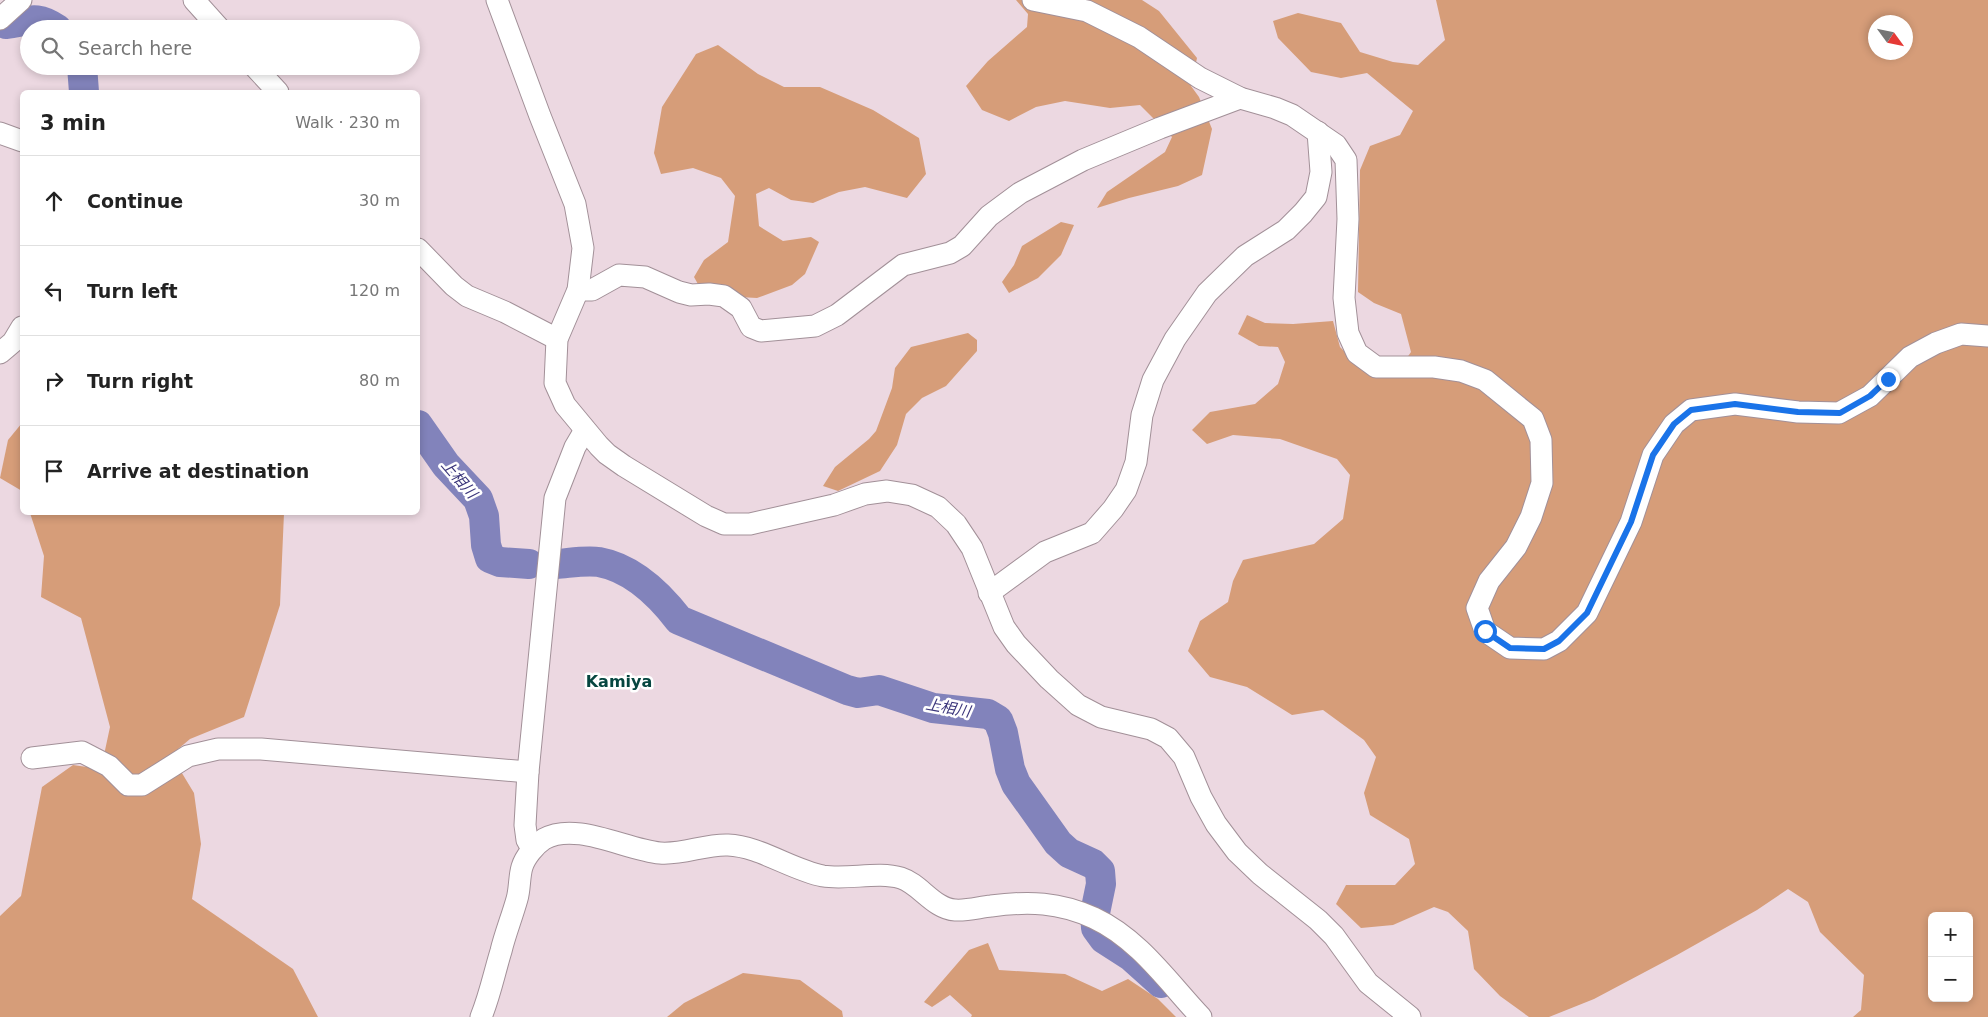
<!DOCTYPE html>
<meta charset="utf-8">
<style>
:root{--surface:#fff;--page:#f6f6f6;--text:#222;--muted:#767676;--line:#e0e0e0}
body{margin:0;font-family:"DejaVu Sans","Noto Sans JP",sans-serif;background:var(--page);color:var(--text)}
.controls{position:absolute;right:15px;bottom:15px;display:grid;overflow:hidden;border-radius:8px;box-shadow:0 2px 8px #0003}
.controls button{width:45px;height:45px;display:grid;place-items:center;padding:0;border:0;border-bottom:1px solid var(--line);background:var(--surface);color:var(--text);font:25px sans-serif}
.compass{position:absolute;left:1868px;top:15px;width:45px;height:45px;border-radius:50%;background:var(--surface);box-shadow:0 2px 8px #0003;rotate:123deg}
.stop{position:absolute;width:15px;height:15px;margin:-11px;border:4px solid #1a73e8;border-radius:50%;background:#fff}
.stop.end{background:#1a73e8;border-color:#fff;box-shadow:0 1px 5px #0008}
.list{margin:0;padding:0;list-style:none}
h2{display:flex;justify-content:space-between;align-items:center;height:65px;margin:0;padding:0 20px;font-size:21px}
h2 small{font-size:16px;font-weight:400;color:var(--muted)}
.list li{display:grid;grid-template-columns:32px 1fr auto;gap:15px;align-items:center;box-sizing:border-box;height:90px;padding:0 20px;border-top:1px solid var(--line)}
.list b{display:block;font-size:19px;white-space:nowrap}
.list em{font-size:16px;font-style:normal;color:var(--muted)}
.icon{flex:none;width:28px;height:28px;fill:none;stroke:currentColor;stroke-width:2;stroke-linecap:round;stroke-linejoin:round}
.map{position:relative;flex:none;width:1988px;height:1017px;overflow:hidden}
.search{position:absolute;background:var(--surface);box-shadow:0 2px 8px #0003;left:20px;top:20px;width:400px;height:55px;display:flex;align-items:center;gap:12px;box-sizing:border-box;padding:0 18px;border-radius:28px;color:var(--muted);font-size:19px}
.panel{position:absolute;background:var(--surface);box-shadow:0 2px 8px #0003;left:20px;top:90px;width:400px;height:425px;border-radius:8px}
.map>svg:first-child{display:block}
</style>
<div class="map">
<svg width="1988" height="1017" viewBox="0 0 1988 1017">
<rect width="100%" height="100%" fill="#ecd8e1"/>
<g fill="#d69d79" fill-rule="evenodd">
<polygon points="1016,0 1142,0 1159,11 1197,58 1191,86 1199,97 1212,129 1202,175 1178,186 1129,198 1097,208 1107,192 1165,152 1172,137 1140,105 1110,108 1065,101 1036,107 1009,121 982,110 966,86 988,61 1027,27 1028,14"/>
<path d="M 1436,0 L 1988,0 L 1988,1017 L 1853,1017 L 1861,1010 L 1864,975 L 1820,932 L 1808,902 L 1788,889 L 1757,910 L 1677,955 L 1594,999 L 1549,1017 L 1529,1017 L 1500,996 L 1474,969 L 1468,931 L 1448,912 L 1434,907 L 1393,925 L 1361,928 L 1336,904 L 1346,885 L 1395,885 L 1415,864 L 1409,839 L 1370,815 L 1364,793 L 1376,757 L 1364,740 L 1323,710 L 1292,715 L 1247,687 L 1210,677 L 1188,651 L 1200,621 L 1228,602 L 1233,581 L 1243,560 L 1314,544 L 1343,519 L 1350,475 L 1337,459 L 1280,439 L 1233,435 L 1207,444 L 1192,430 L 1210,412 L 1255,404 L 1278,384 L 1285,362 L 1278,347 L 1259,346 L 1238,334 L 1247,315 L 1265,323 L 1293,324 L 1333,321 L 1340,347 L 1361,368 L 1397,372 L 1411,352 L 1401,314 L 1374,303 L 1358,292 L 1360,170 L 1370,146 L 1400,135 L 1413,111 L 1367,73 L 1341,78 L 1311,72 L 1278,38 L 1273,21 L 1298,13 L 1341,23 L 1360,52 L 1393,62 L 1418,65 L 1445,40 ZM 1876,22 L 1906,22 L 1906,52 L 1876,52 ZM 1932,916 L 1969,916 L 1969,998 L 1932,998 Z"/>
<polygon points="718,45 758,74 784,87 820,87 873,110 919,138 926,174 907,198 865,187 839,192 813,203 791,200 769,188 756,194 759,226 783,241 811,237 819,242 805,274 792,285 757,298 739,297 699,286 694,277 704,260 728,242 735,196 721,178 693,168 661,174 654,153 662,107 696,54"/>
<polygon points="1061,222 1074,225 1061,255 1038,278 1009,293 1002,282 1014,265 1022,246"/>
<polygon points="968,333 977,340 977,351 946,386 922,398 906,414 897,445 880,471 838,491 823,486 835,467 869,439 876,431 892,388 895,368 911,347"/>
<polygon points="22,423 22,491 0,478 8,440"/>
<polygon points="30,513 284,513 280,605 244,717 190,739 171,755 194,793 201,844 192,899 293,969 318,1017 0,1017 0,916 21,896 42,787 73,765 101,769 110,727 81,618 41,597 44,556"/>
<polygon points="988,943 999,970 1065,974 1102,991 1128,979 1158,999 1176,1017 971,1017 972,1015 950,995 932,1007 924,1002 969,950"/>
<polygon points="743,973 800,980 842,1011 843,1017 667,1017 684,1003"/>
</g>
<g fill="none" stroke-linecap="round" stroke-linejoin="round">
<g stroke="#8283bb" stroke-width="30">
<path d="M 6,24 C 27,22 36,14 57,29"/>
<polyline points="82,66 84,92"/>
<polyline points="418,425 446,465 478,499 484,516 486,545 490,558 500,562 529,564"/>
<path d="M 556,564 C 570,563 586,560 599,562 C 632,568 659,594 679,620 L 847,690 L 858,693 L 879,690 L 933,708 L 988,714 L 998,720 L 1003,733 L 1010,769 L 1016,784 L 1058,843 L 1069,853 L 1093,864 L 1100,871 L 1101,884 L 1095,913 L 1096,928 L 1104,939 L 1132,957 L 1161,983"/>
</g>
<defs>
<g id="minor">
<polyline points="194,0 220,29"/>
<polyline points="497,0 540,116 575,204 583,248 578,290 557,339 555,383 565,405 599,446 607,454 624,466 706,516 724,524 750,524 834,505 865,494 887,491 912,495 938,507 956,524 972,548 1004,627 1016,644 1049,679 1078,705 1101,717 1151,729 1168,738 1184,757 1201,797 1216,824 1237,852 1260,874 1318,920 1334,936 1368,983 1410,1017"/>
<polyline points="1033,0 1087,11 1139,37 1200,78 1240,98 1275,108 1292,115 1336,145 1346,160 1348,219 1344,298 1348,333 1357,353 1376,367 1434,367 1461,371 1485,380 1533,419 1541,440 1542,483 1531,517 1516,547 1489,581 1477,608 1485,631 1510,648 1544,649 1559,641 1587,613 1631,522 1653,455 1674,424 1691,410 1735,404 1798,412 1839,413 1870,396 1910,357 1936,343 1961,334 1988,336"/>
<polyline points="0,19 21,0"/>
<polyline points="254,66 278,92"/>
<polyline points="0,133 22,141"/>
<polyline points="418,249 454,286 467,296 505,312 557,339"/>
<polyline points="578,290 592,290 619,275 645,277 679,292 691,295 709,294 724,296 741,308 751,327 761,331 815,326 837,315 903,265 950,253 962,246 989,216 1020,193 1083,160 1160,128 1240,98"/>
<polyline points="0,353 13,342 22,327"/>
<polyline points="989,593 1045,552 1092,533 1113,509 1126,490 1136,462 1142,415 1153,380 1175,339 1207,293 1245,256 1286,230 1303,213 1316,197 1321,172 1318,132"/>
<polyline points="32,758 82,752 109,766 128,785 142,785 188,756 218,749 261,749 528,772"/>
<polyline points="532,849 527,840 525,825 528,772 555,498 575,447 585,430"/>
<path d="M 481,1017 C 490,995 494,974 501,951 C 505,934 512,917 517,899 C 520,889 519,877 522,867 C 525,857 535,845 544,839 C 576,821 626,850 660,853 C 683,855 705,844 728,845 C 759,846 792,870 823,876 C 848,880 878,871 901,878 C 920,884 934,909 955,910 C 967,911 980,907 991,906 C 1029,901 1059,902 1094,918 C 1139,939 1168,982 1201,1017"/>
</g>
</defs>
<use href="#minor" stroke="#a29098" stroke-width="23"/>
<use href="#minor" stroke="#fff" stroke-width="21"/>
</g>
<g fill="none" stroke-linecap="round" stroke-linejoin="round">
<polyline stroke="#1a73e8" stroke-width="6" points="1485,631 1510,648 1544,649 1559,641 1587,613 1631,522 1653,455 1674,424 1691,410 1735,404 1798,412 1840,413 1870,396 1888,379"/>
</g>
<g text-anchor="middle" dominant-baseline="central" stroke-width="5" stroke-linejoin="round" paint-order="stroke">
<g font-size="15" font-style="italic" fill="#3b367b" stroke="#fff">
<text transform="translate(459 479) rotate(49)">上相川</text>
<text transform="translate(948 708) rotate(10)">上相川</text>
</g>
<g font-size="16" font-weight="bold" fill="#064640" stroke="#fff">
<text x="619" y="681">Kamiya</text>
</g>
</g>
</svg>
<div class="controls">
<button>+</button>
<button>−</button>
</div>
<svg class="compass" viewBox="-18 -18 36 36"><path d="M0-13l5 13h-10z" fill="#e53935"/><path d="M0 13l5-13h-10z" fill="#767676"/></svg>
<div class="stop" style="left:1485px;top:631px"></div>
<div class="stop end" style="left:1888px;top:379px"></div>
<div class="search"><svg class="icon" aria-label="search" viewBox="0 0 24 24"><circle cx="10" cy="10" r="6"/><path d="M15 15l6 6"/></svg>Search here</div>
<section class="panel">
<h2>3 min<small>Walk · 230 m</small></h2>
<ul class="list">
<li><svg class="icon" aria-label="ahead" viewBox="0 0 24 24"><path d="M12 20V5M6 11l6-6 6 6"/></svg><div><b>Continue</b></div><em>30 m</em></li>
<li><svg class="icon" aria-label="left" viewBox="0 0 24 24"><path d="M17 20v-9H6M10 6l-5 5 5 5"/></svg><div><b>Turn left</b></div><em>120 m</em></li>
<li><svg class="icon" aria-label="right" viewBox="0 0 24 24"><path d="M7 20v-9h11M14 6l5 5-5 5"/></svg><div><b>Turn right</b></div><em>80 m</em></li>
<li><svg class="icon" aria-label="arrive" viewBox="0 0 24 24"><path d="M6 21V4h12l-3 4 3 4H6"/></svg><div><b>Arrive at destination</b></div></li>
</ul>
</section>
</div>
